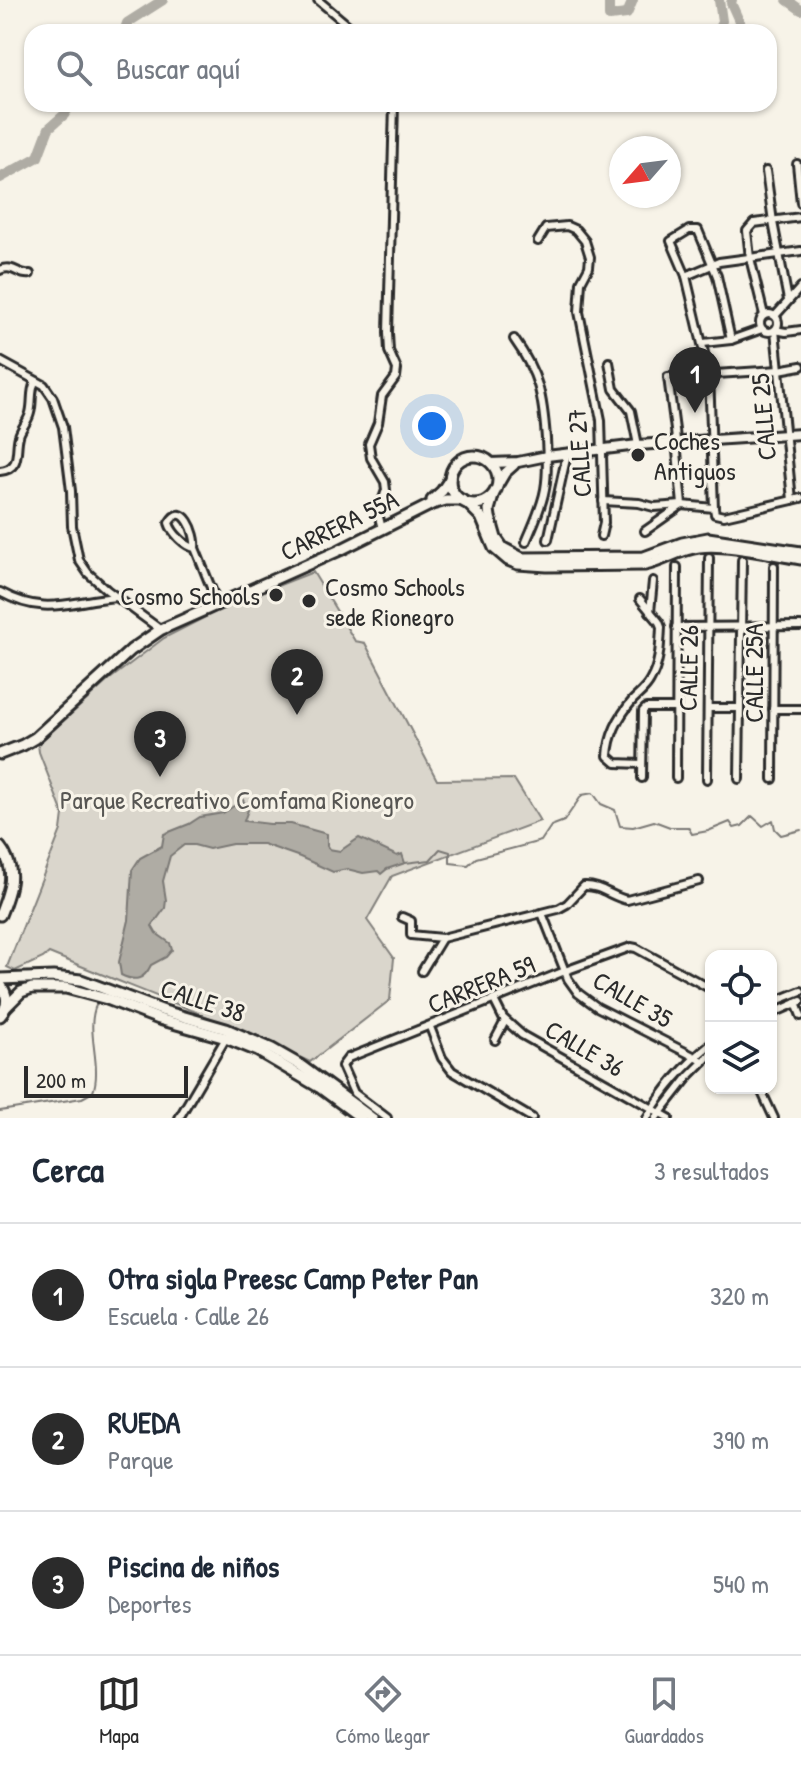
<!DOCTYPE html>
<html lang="es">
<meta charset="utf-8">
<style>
:root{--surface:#fff;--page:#f6f6f7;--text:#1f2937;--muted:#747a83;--line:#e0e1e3;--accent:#2b2b2b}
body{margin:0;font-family:"Patrick Hand",sans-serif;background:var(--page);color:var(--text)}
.controls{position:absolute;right:24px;bottom:24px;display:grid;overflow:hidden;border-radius:16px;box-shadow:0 2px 6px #0004}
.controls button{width:72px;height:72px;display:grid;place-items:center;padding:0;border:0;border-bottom:2px solid var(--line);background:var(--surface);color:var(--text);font:40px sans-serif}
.compass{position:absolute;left:609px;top:136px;width:72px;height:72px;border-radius:50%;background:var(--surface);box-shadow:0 2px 6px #0004;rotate:242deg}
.scale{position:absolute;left:24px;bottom:20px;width:164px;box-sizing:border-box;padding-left:8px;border:4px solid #2b2b2b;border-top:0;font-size:22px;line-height:28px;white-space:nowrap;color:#2b2b2b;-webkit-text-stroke:6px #f7f3e8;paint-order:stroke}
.you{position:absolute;left:432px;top:426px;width:28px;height:28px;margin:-20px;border:6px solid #fff;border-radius:50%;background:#1a73e8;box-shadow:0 0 0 12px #1a73e833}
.badge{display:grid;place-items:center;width:52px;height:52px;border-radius:50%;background:var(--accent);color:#fff;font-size:26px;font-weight:700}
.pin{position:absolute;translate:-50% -66px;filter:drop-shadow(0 2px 4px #0008)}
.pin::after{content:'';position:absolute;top:42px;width:28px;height:24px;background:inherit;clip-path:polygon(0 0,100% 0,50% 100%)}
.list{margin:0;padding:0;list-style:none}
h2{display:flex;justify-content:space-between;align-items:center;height:104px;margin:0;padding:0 32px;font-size:34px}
h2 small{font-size:26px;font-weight:400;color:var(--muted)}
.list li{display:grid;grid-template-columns:52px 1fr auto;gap:24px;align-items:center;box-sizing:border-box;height:144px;padding:0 32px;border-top:2px solid var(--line)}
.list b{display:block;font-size:30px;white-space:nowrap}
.list p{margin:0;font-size:26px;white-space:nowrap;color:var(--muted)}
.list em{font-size:26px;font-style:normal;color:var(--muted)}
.icon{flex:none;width:44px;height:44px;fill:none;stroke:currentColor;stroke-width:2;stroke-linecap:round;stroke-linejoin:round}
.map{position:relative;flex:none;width:801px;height:1118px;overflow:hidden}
.search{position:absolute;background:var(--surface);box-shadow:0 2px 6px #0004;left:24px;right:24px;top:24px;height:88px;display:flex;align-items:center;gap:20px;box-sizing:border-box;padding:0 28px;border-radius:24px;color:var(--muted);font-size:30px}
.sheet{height:536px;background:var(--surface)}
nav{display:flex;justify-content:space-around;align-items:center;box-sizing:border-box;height:112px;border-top:2px solid var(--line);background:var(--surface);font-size:22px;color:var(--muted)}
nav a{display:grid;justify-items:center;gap:4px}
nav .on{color:var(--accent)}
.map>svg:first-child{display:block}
</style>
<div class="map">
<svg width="801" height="1118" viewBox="0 0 801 1118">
<rect width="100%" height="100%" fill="#f7f3e8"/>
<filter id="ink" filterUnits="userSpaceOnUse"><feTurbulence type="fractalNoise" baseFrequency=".0125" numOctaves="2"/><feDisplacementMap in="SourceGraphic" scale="16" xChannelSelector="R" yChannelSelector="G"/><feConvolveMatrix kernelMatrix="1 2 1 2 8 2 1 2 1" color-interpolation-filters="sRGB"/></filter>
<g filter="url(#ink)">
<path fill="#dad6cc" stroke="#82807c" stroke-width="2" d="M 313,572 L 355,641 L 365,643 L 437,780 L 514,779 L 540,821 L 392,876 L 367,920 L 394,958 L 390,1000 L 310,1062 C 225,1021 136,989 49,953 L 43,958 L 15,971 L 7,967 L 61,830 L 63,814 L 39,752 L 38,744 L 110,679 L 164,638 L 229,605 Z"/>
<path fill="#afaca4" stroke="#7a7874" stroke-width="2" d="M 243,800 L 248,810 L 244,821 L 270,824 L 291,824 L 327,834 L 327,846 L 329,849 L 340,851 L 359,838 L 397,856 L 402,854 L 405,863 L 387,869 L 381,874 L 378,871 L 363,873 L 347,869 L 333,872 L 300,857 L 263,844 L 232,844 L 209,849 L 194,845 L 184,845 L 170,856 L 163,881 L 166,900 L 165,908 L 152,926 L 156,933 L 170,943 L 172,950 L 166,957 L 151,965 C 144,980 135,982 121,975 L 119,962 L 129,920 L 132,870 L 140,858 L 162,846 L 164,834 L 189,824 L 200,817 L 223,813 Z"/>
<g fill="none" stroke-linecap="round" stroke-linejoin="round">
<g stroke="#7a7874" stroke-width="2">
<polyline points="405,863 430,860 440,849 450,852 450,863 468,865 476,858 541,841 551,826 564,821 582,795 593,793 601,804 615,810 620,826 633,827 654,821 670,827 688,827 692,834 708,831 730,822 734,828 742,826 752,816 763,826 773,820 775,829 781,835 801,830"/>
<path d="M 0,1111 L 82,1098 L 93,1092 C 103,1064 84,1030 97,1003"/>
</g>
<g stroke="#afaca4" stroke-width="10">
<polyline points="609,0 609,16 627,14 633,0"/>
<polyline points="732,0 731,3 744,32"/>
<polyline points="787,0 801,10"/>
<polyline points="124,32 127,23 163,0"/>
<polyline points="718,32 722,21 719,0"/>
<polyline points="0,178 38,157 49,128 64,115 71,104"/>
</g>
<defs>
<g id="minor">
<polyline points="318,0 356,32"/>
<polyline points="797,164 801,203"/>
<polyline points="766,171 773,222 788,300"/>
<polyline points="538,241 546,228 567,226 576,230 585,241 590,257 589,267 581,282 579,312 601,420 604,523 601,536"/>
<path d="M 0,270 C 14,264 18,276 30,274"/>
<polyline points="686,276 719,262 801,251"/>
<circle cx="769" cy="323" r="9"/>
<polyline points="764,315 750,258 747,231 754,223 801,217"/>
<polyline points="775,316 801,287"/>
<path d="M 514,339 C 539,374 543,396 546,439 C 547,455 548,473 545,489 C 542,507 533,525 526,542"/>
<polyline points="703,343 731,340 762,329"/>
<polyline points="0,361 44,385 53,398 63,427 71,491 72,526 79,560 88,573 107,590 157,627"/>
<polyline points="609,362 614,389 631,411 638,445"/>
<path d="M 0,471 C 22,469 15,450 19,436 C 21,428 28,422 30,413 C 33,402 30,392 35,382"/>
<polyline points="792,500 775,330 786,332 801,330"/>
<polyline points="603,501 639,503 654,507 682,505 714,508 715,514 724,516 801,498"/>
<polyline points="714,508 709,374 686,276 671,241 689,230 698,230 717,276 731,340"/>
<polyline points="381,525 378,513 386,490 385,482 371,458 369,444 378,423 382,396 396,377 397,369 389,351 388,333 394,104"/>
<polyline points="645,531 682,505 675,430 668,377 779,370 801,366"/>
<polyline points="548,540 567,454"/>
<path d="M 195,548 C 185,546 172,533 169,523 C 183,499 197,534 195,548 L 216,600"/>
<path d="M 0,592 C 46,617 69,601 116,597"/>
<path d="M 640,599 L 659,622 L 661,627 C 660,646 660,664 650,681 C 646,689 639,694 633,700 C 619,716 609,735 608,756 L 616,763 L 642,764"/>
<polyline points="650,612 653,581"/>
<polyline points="676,627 801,626"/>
<polyline points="708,708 740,708"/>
<polyline points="773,709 801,709"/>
<polyline points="642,778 643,711 646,708 676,708"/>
<polyline points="676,778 677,567"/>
<polyline points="707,779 709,558"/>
<polyline points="739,779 742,560"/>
<polyline points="773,779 774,566"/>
<polyline points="542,913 568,979 578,993 597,1007 703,1061"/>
<polyline points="402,917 411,921 411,935 442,938 422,971"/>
<path d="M 442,938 L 558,909 L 567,904 L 584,886 C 600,885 612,897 627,900 L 699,881"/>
<polyline points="494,1000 503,1018 522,1035 669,1118"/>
<polyline points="771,1003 801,991"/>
<polyline points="796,1003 801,1016"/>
<polyline points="771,1014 801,1001"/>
<polyline points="430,1027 442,1058 452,1071 532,1118"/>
<polyline points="495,1040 505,1021"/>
<polyline points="760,1088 774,1118"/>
<polyline points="179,1118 226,1038"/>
<polyline points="387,1118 354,1093 342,1066 348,1058 565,971 631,947 636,948 711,989"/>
<path d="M 647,1118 C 663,1090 686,1064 711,1044"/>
<polyline points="656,1118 689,1076 711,1054"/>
</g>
<g id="secondary">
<polyline points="491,463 518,462 547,456 638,445 801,434"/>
<polyline points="498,485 505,473 514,465"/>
</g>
<g id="primary">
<circle cx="474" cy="480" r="24"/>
<polyline points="493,496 489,510 490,517 496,538 503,548 522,558 644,557 682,543 708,538 801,552"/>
<polyline points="432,500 442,491 450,479"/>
<path d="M 467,503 L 481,517 L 494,548 L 508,560 L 518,564 L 547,566 L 645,565 C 664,561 680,549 699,547 C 725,543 774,555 801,559"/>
<polyline points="0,754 23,745 35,738 131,650 160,630 340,550 432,504 446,500 462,500"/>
<path d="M 0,847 C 18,870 10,890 0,915"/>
<polyline points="0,979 53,977 81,980 164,1011 226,1029 272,1049 300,1065 372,1118"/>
<path d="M 0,984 C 8,994 9,1006 0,1016"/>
<polyline points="5,1008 21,992 32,988 66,988 107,999 159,1019 226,1038 258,1051 319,1087 361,1118"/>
</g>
</defs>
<use href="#minor" stroke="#2b2b2b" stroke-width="12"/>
<use href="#secondary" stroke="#2b2b2b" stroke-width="14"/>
<use href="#primary" stroke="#2b2b2b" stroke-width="15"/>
<use href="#minor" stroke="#f7f3e8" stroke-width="6"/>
<use href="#secondary" stroke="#f7f3e8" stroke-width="8"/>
<use href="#primary" stroke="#f7f3e8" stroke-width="9"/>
</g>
</g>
<g fill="#2b2b2b" stroke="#f7f3e8" stroke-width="3">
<circle cx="638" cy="455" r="8"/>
<circle cx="276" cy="595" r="8"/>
<circle cx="309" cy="601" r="8"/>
</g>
<g text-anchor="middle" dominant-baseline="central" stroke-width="6" stroke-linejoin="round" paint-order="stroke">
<g font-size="26" fill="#2b2b2b" stroke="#f7f3e8">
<text transform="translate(763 417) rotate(-95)">CALLE 25</text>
<text transform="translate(579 453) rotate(-94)">CALLE 27</text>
<text transform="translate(339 525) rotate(-26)">CARRERA 55A</text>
<text transform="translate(688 668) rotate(-89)">CALLE 26</text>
<text transform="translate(753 673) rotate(-90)">CALLE 25A</text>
<text transform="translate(481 984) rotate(-22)">CARRERA 59</text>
<text transform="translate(633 999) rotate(30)">CALLE 35</text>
<text transform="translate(203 1000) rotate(18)">CALLE 38</text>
<text transform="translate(585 1048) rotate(30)">CALLE 36</text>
</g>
<g font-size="26" fill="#2b2b2b" stroke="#f7f3e8" text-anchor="start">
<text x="654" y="440">Coches<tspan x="654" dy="30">Antiguos</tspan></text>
<text x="325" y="586">Cosmo Schools<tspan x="325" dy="30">sede Rionegro</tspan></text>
<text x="260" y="595" text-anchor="end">Cosmo Schools</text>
</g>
<g font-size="26" fill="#575653" stroke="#f7f3e8">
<text x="237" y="799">Parque Recreativo Comfama Rionegro</text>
</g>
</g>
</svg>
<div class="controls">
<button><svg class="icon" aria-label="locate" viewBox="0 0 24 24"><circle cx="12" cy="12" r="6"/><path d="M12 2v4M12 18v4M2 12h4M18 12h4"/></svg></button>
<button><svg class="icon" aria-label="layers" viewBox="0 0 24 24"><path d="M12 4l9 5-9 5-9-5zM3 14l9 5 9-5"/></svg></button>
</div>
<svg class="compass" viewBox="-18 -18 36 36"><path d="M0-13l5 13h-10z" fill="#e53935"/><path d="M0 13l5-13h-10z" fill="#747a83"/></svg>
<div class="scale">200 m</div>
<div class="you"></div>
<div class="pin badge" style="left:695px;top:413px">1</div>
<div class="pin badge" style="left:297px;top:715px">2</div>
<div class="pin badge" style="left:160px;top:777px">3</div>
<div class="search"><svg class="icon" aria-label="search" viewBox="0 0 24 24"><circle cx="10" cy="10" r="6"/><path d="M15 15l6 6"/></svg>Buscar aquí</div>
</div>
<section class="sheet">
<h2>Cerca<small>3 resultados</small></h2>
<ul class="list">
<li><span class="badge">1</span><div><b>Otra sigla Preesc Camp Peter Pan</b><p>Escuela · Calle 26</p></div><em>320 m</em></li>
<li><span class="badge">2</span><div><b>RUEDA</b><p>Parque</p></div><em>390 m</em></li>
<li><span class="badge">3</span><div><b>Piscina de niños</b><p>Deportes</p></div><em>540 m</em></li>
</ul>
</section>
<nav>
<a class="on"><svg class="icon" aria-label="map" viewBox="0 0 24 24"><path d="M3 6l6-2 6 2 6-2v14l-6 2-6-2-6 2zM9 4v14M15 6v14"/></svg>Mapa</a>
<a><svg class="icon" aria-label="directions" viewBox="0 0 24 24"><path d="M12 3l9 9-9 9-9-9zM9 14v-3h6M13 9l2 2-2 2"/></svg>Cómo llegar</a>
<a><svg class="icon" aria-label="saved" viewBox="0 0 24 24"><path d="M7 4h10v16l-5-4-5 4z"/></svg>Guardados</a>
</nav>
